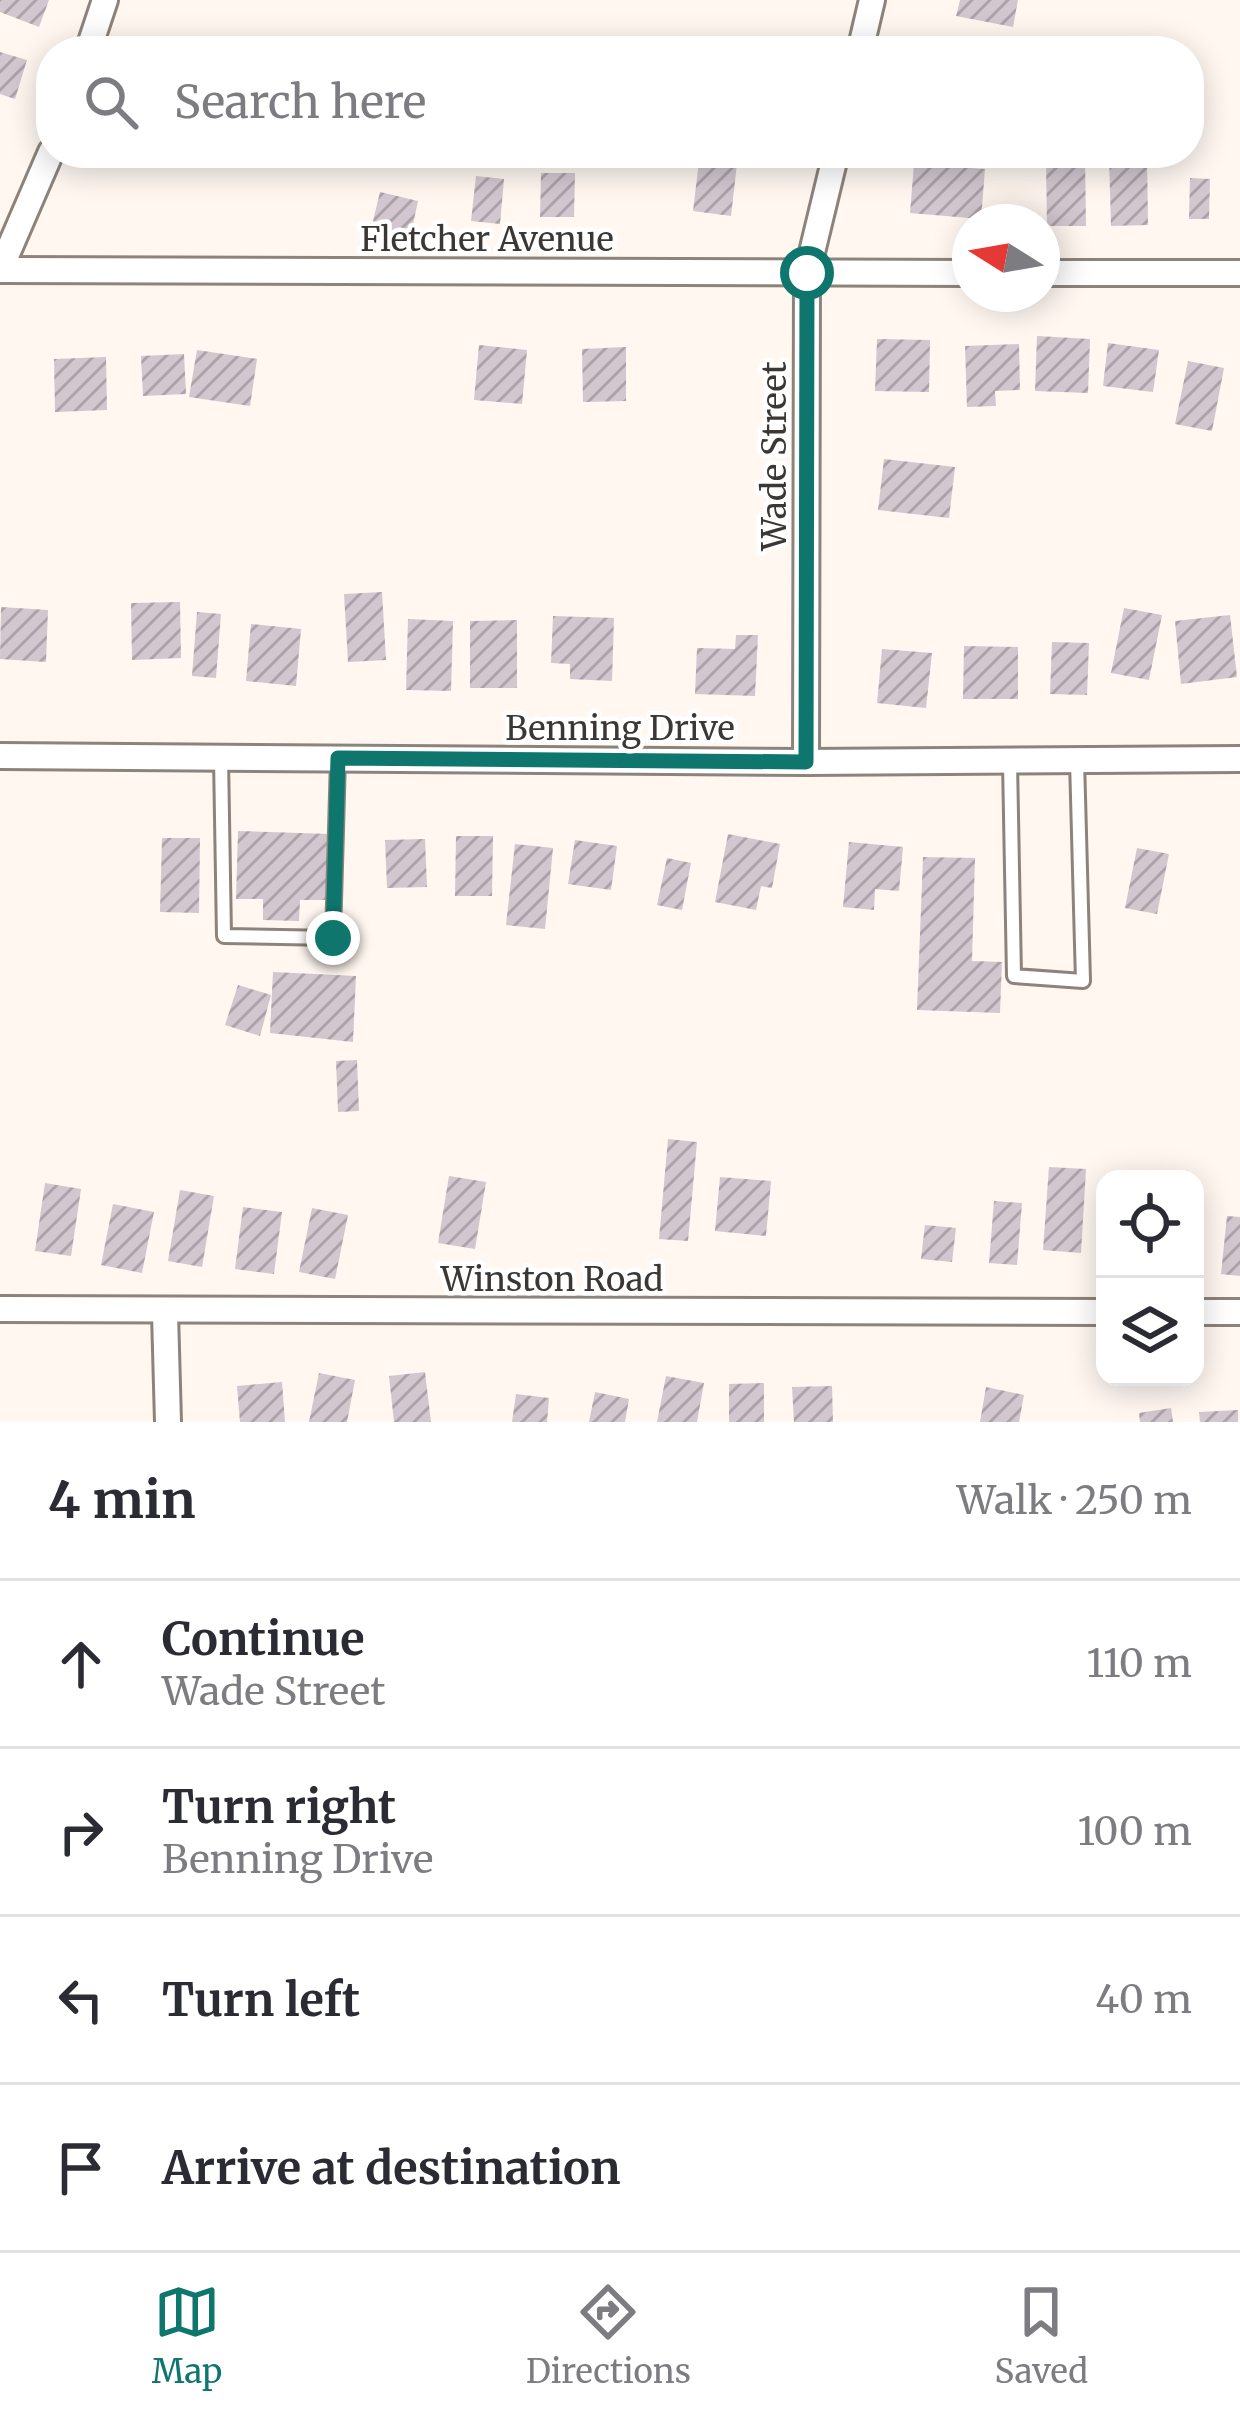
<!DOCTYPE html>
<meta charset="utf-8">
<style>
:root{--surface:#fff;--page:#f2f2f3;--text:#2b2b33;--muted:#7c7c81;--line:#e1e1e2;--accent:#0f766e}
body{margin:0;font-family:Merriweather,serif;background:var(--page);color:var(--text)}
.controls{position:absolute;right:36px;bottom:36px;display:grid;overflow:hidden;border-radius:24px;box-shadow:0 6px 30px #0003}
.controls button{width:108px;height:108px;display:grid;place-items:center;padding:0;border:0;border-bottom:3px solid var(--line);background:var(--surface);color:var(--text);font:60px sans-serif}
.compass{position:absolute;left:952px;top:204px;width:108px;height:108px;border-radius:50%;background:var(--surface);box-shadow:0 6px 30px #0003;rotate:281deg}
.stop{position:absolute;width:36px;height:36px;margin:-27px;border:9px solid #0f766e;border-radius:50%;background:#fff}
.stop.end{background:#0f766e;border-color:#fff;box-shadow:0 3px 12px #0008}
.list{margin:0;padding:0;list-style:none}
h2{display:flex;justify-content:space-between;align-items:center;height:156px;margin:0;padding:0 48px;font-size:51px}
h2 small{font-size:39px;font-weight:400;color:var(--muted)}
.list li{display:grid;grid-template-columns:78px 1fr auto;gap:36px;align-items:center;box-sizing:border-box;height:168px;padding:0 48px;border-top:3px solid var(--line)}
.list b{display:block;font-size:45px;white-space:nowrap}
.list p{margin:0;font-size:39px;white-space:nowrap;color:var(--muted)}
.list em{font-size:39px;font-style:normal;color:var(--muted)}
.icon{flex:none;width:66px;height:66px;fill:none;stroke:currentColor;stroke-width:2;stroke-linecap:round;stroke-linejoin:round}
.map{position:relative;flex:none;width:1240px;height:1422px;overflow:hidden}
.search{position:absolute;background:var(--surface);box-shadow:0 6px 30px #0003;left:36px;right:36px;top:36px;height:132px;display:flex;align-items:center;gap:30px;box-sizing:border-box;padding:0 42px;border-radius:48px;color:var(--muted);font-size:45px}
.sheet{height:828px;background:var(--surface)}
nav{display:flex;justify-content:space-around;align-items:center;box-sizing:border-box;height:168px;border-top:3px solid var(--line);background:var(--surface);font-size:33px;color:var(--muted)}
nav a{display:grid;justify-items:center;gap:6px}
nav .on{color:var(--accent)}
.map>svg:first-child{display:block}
</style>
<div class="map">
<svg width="1240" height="1422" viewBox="0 0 1240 1422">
<defs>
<pattern id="building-hatch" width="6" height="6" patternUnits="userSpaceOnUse" patternTransform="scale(3)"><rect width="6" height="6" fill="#d2c7cf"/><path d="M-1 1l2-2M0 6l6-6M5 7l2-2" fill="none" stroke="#aca2a9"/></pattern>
</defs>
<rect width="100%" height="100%" fill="#fff7f0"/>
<g fill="url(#building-hatch)">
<polygon points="0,0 49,0 39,27 0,12"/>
<polygon points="960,0 1018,0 1013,27 956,16"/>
<polygon points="0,52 27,60 15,99 0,94"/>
<polygon points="700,153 738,155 731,216 693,211"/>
<polygon points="1085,156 1086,226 1047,226 1046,157"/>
<polygon points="1147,156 1148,225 1111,226 1109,157"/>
<polygon points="914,164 985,169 981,219 910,213"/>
<polygon points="541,173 575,173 574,217 540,217"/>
<polygon points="476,176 504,179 500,224 471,221"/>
<polygon points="1190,178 1210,179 1209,219 1189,219"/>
<polygon points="380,192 418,201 410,238 371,229"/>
<polygon points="1037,336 1090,339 1088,393 1035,391"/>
<polygon points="877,339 930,340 929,392 875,391"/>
<polygon points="1108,343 1159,350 1153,392 1103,386"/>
<polygon points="1019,344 1020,390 995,391 996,406 967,407 965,346"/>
<polygon points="479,345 527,350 522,404 474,400"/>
<polygon points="626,347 626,401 583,402 582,349"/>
<polygon points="197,350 257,359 250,406 189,397"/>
<polygon points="184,354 186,394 143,396 141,356"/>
<polygon points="106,357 107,410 55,412 54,359"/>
<polygon points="1188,361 1224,368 1212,431 1175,424"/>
<polygon points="884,459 955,467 949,518 878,510"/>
<polygon points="382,592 386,660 348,662 344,594"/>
<polygon points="180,602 181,658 132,660 131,603"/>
<polygon points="1,607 48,610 46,662 0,659"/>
<polygon points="1124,608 1162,615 1149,680 1111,673"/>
<polygon points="197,612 221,614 216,678 192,676"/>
<polygon points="1230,615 1237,677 1181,684 1175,621"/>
<polygon points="553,616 614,618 612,681 570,679 570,664 551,663"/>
<polygon points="408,619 453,621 451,691 406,690"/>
<polygon points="517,620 517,688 470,688 470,621"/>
<polygon points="251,624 301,629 296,686 246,681"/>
<polygon points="736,635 758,635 755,696 695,694 697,648 735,649"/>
<polygon points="1052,642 1089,643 1087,695 1050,694"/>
<polygon points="964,646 1018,647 1018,699 963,699"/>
<polygon points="882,649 932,653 926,708 877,703"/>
<polygon points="238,831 330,834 328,900 300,900 299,921 263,920 263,899 236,899"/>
<polygon points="728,834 780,844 772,888 761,886 756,910 715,902"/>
<polygon points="456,836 493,836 492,896 455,896"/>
<polygon points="162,838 200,838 199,913 160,912"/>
<polygon points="425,839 427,887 387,888 385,840"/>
<polygon points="575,840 617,846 611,890 568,884"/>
<polygon points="849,842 903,847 899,891 875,889 874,910 843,907"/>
<polygon points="515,844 553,848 545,929 506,925"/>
<polygon points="1137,848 1169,854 1157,914 1125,908"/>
<polygon points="923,857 975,858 972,961 1002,962 1000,1013 917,1010"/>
<polygon points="667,858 691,863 682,910 657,905"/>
<polygon points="273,972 356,976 353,1042 270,1033"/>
<polygon points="238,985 271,995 260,1036 225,1025"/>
<polygon points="357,1060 359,1111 338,1112 336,1061"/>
<polygon points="668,1139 697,1142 688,1241 659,1239"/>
<polygon points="1049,1167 1086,1169 1081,1253 1043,1250"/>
<polygon points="449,1176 486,1182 475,1249 438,1243"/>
<polygon points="720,1177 771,1181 766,1236 715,1231"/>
<polygon points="45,1183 81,1189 71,1256 35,1251"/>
<polygon points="180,1190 214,1196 202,1267 168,1261"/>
<polygon points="994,1201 1022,1203 1017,1265 989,1263"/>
<polygon points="113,1204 154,1212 142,1273 101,1265"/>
<polygon points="243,1207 282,1212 274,1274 235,1269"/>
<polygon points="312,1208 348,1215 335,1279 299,1272"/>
<polygon points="1227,1216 1240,1217 1240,1276 1221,1274"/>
<polygon points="925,1225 956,1228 952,1262 921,1259"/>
<polygon points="425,1372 431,1422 394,1422 389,1376"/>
<polygon points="319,1373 355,1380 347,1422 309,1422"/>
<polygon points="666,1376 704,1383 697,1422 657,1422"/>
<polygon points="282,1382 285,1422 240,1422 237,1386"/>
<polygon points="764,1383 764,1422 729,1422 729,1384"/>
<polygon points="832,1386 833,1422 794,1422 792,1387"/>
<polygon points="986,1387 1024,1395 1019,1422 980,1422"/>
<polygon points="595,1392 629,1399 625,1422 589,1422"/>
<polygon points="516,1394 549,1398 547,1422 512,1422"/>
<polygon points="1171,1408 1173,1422 1140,1422 1139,1413"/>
<polygon points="1238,1410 1238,1422 1200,1422 1199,1412"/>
</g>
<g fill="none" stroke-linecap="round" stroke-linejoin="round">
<defs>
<g id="service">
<polyline points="221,758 224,936 333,938 338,758"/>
<polyline points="1010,762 1014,976 1083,981 1077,760"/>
</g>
<g id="minor">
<polyline points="88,51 105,0"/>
<polyline points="860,51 872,0"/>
<polyline points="0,270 51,152"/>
<polyline points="3,270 970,273"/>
<polyline points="1042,273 1240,273"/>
<polyline points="0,756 806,762 1240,759"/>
<polyline points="806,762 807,273 836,153"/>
<polyline points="0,1309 1105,1312"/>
<polyline points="1195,1312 1240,1312"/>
<polyline points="165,1313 168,1422"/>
</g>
</defs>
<use href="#service" stroke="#8c847b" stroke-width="18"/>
<use href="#minor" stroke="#8c847b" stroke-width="30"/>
<use href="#service" stroke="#fff" stroke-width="12"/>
<use href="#minor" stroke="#fff" stroke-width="24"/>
</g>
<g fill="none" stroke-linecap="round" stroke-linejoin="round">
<polyline stroke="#0f766e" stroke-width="15" points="333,938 338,758 806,762 807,273"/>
</g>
<g text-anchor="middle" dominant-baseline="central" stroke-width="9" stroke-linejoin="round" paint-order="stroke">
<g font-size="33" fill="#3b3734" stroke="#fff">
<text x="487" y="239">Fletcher Avenue</text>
<text transform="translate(774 456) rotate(-90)">Wade Street</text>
<text x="620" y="728">Benning Drive</text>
<text x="552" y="1279">Winston Road</text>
</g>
</g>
</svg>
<div class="controls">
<button><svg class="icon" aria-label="locate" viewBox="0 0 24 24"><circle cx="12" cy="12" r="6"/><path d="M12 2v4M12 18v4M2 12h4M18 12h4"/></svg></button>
<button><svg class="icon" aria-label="layers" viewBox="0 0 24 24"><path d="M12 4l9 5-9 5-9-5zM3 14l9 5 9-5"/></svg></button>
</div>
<svg class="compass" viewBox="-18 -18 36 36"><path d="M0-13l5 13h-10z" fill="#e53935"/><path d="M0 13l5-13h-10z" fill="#7c7c81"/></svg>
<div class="stop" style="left:807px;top:273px"></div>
<div class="stop end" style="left:333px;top:938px"></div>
<div class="search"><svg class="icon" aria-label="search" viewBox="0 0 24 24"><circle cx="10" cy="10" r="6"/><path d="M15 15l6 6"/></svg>Search here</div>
</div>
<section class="sheet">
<h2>4 min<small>Walk · 250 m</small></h2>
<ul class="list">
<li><svg class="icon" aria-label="ahead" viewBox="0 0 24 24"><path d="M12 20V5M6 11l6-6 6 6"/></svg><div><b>Continue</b><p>Wade Street</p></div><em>110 m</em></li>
<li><svg class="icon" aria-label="right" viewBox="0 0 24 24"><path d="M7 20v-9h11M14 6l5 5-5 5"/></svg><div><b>Turn right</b><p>Benning Drive</p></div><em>100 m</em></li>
<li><svg class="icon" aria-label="left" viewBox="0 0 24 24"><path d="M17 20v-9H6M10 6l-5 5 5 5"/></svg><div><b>Turn left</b></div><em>40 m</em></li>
<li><svg class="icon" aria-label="arrive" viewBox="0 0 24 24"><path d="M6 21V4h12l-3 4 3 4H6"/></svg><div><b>Arrive at destination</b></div></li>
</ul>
</section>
<nav>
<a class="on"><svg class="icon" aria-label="map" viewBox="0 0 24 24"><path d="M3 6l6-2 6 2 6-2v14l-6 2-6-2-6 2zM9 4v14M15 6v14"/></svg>Map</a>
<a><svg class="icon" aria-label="directions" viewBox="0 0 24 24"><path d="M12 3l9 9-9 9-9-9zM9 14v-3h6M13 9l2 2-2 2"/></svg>Directions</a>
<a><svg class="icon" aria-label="saved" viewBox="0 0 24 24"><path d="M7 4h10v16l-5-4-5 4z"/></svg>Saved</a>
</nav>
